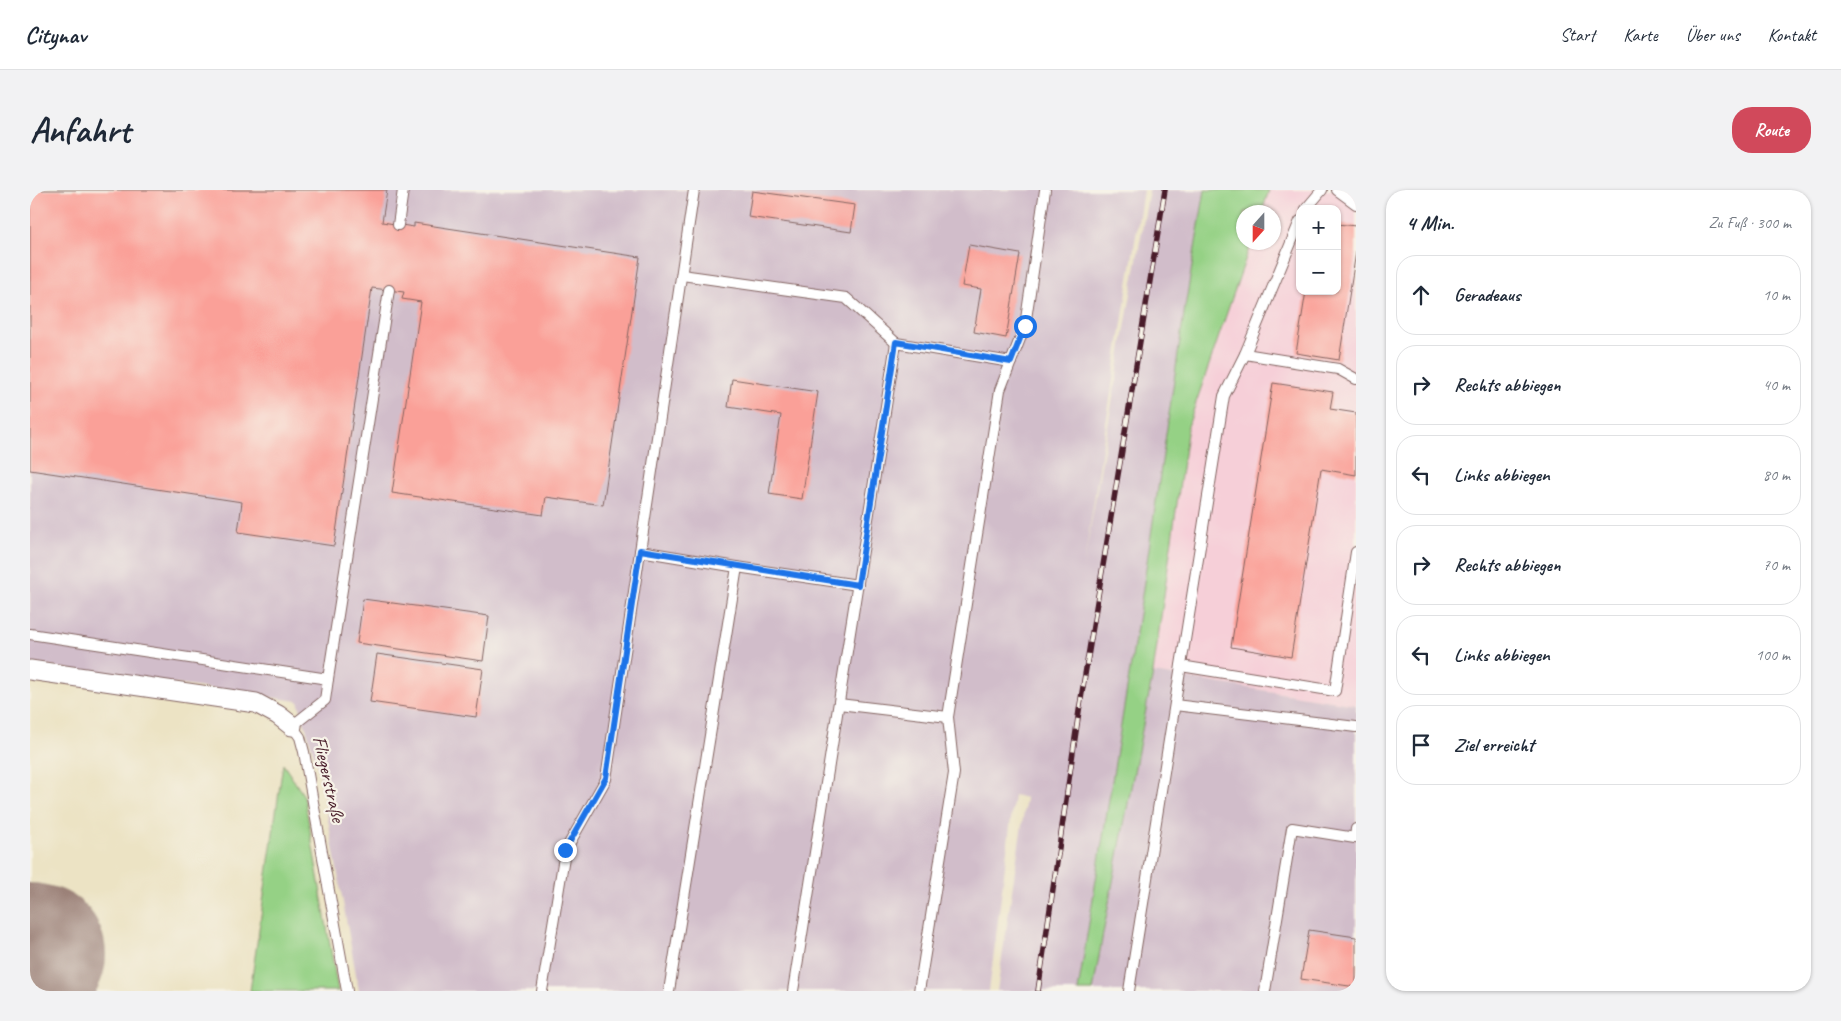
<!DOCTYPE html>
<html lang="de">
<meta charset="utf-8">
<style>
:root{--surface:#fff;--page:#f2f2f3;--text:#1f2937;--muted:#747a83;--line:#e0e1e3;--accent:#d1495b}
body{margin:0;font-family:Caveat,sans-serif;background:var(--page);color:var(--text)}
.controls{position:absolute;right:15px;top:15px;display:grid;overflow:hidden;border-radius:10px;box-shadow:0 1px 4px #0004}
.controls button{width:45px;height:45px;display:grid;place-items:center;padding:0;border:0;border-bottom:1px solid var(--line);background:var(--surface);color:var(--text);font:25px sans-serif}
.compass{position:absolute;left:1206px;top:15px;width:45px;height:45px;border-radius:50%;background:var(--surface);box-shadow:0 1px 4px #0004;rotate:201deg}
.stop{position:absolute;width:15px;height:15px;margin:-11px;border:4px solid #1a73e8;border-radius:50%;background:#fff}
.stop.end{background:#1a73e8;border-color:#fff;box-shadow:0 1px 5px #0008}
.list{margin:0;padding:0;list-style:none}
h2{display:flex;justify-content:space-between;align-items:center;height:65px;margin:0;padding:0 20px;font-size:21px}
h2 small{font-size:16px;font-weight:400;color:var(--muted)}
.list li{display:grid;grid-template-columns:32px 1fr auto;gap:15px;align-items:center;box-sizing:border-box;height:80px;margin:0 10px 10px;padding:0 10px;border:1px solid var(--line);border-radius:20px}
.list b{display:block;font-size:19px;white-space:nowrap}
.list em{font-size:16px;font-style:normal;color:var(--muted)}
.icon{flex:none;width:28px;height:28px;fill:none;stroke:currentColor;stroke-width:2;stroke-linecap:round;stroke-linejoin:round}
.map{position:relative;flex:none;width:1326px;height:801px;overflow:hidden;border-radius:20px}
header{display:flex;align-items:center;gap:30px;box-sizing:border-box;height:70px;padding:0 25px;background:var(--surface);border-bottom:1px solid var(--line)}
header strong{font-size:24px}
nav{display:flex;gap:28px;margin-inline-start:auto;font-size:18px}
.intro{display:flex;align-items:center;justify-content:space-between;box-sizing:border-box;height:120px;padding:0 30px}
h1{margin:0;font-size:35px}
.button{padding:12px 22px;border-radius:20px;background:var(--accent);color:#fff;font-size:18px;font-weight:700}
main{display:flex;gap:30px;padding:0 30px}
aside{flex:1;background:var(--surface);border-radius:20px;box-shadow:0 1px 4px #0004}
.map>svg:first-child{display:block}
</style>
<header>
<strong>Citynav</strong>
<nav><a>Start</a><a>Karte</a><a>Über uns</a><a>Kontakt</a></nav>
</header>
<div class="intro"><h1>Anfahrt</h1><a class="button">Route</a></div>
<main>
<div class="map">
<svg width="1326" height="801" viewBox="0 0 1326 801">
<rect width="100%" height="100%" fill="#f7f3e8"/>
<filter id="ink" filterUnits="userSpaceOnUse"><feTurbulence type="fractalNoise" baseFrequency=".02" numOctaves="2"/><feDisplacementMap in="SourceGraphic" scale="10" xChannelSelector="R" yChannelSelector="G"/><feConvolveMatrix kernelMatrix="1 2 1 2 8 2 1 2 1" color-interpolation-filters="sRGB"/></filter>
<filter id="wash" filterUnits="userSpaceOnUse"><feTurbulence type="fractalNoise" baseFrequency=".0096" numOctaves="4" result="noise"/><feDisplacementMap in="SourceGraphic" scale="20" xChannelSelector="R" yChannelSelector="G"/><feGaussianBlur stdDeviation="1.12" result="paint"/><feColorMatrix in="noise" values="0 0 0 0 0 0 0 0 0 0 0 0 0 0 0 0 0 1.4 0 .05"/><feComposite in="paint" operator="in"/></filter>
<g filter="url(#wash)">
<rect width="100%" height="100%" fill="#ece3c4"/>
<path fill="#f6cfd8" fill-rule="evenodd" d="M 1239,0 L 1326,0 L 1326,515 L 1123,483 L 1158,236 L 1221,53 L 1244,52 L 1244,22 L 1232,22 ZM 1270,19 L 1307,19 L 1307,101 L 1270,101 Z"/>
<g fill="#d1bdca">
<polygon points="0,0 1113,0 1053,380 1119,0 1175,0 1155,117 1111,412 1048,801 967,801 996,608 984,605 959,801 329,801 290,585 268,511 0,474"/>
<polygon points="1123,483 1326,515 1326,801 1063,801 1072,749"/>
</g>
<g fill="#95d185" stroke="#707858">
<polygon points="1175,0 1239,0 1232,22 1214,22 1214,52 1221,53 1158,236 1123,483 1072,749 1063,801 1048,801 1111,412 1155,117"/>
<polygon points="253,574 274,606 308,801 220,801"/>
</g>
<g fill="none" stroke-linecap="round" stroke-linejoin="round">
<polyline stroke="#9b8178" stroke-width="142" points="0,764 5,765"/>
</g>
<g id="blocks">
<g fill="#faa098">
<polygon points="0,0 357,0 352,32 384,37 384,33 610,67 573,315 516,307 513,325 362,303 391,112 372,109 374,102 342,98 304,356 208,342 212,312 0,280"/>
<polygon points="722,1 825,15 821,42 718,27"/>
<polygon points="1307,34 1326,36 1326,62 1309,170 1266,163 1276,101 1307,101"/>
<polygon points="939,55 990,64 976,148 944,142 951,99 932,96"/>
<polygon points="702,189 788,202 772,309 739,304 751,225 698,217"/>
<polygon points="1243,193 1303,202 1300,219 1326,223 1326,285 1291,279 1261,467 1201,457"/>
<polygon points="333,409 459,426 453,471 327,453"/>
<polygon points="347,464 453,479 446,527 340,512"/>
<polygon points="1279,740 1326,747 1326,797 1271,789"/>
</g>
</g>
</g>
<g filter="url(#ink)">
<use href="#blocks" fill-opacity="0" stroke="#836461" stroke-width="1"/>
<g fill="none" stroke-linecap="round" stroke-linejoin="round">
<defs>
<g id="lane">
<polyline points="1307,0 1326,14"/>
<polyline points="1276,19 1292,0"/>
<polyline points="368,35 373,0"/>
<polyline points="652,85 816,108 866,153"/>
<polyline points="1215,164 1308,179 1326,189"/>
<polyline points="610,361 707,377 639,801"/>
<polyline points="707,377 828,395"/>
<polyline points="0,444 298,489 359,100"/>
<polyline points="1151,476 1305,501 1326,362"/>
<polyline points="298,489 295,510 262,536 270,547 274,562 317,801"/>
<polyline points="809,514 918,527"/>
<polyline points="1145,515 1326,537"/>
<polyline points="512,801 535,661 576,589 664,0"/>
<polyline points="763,801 866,153 981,172"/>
<polyline points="889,801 924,583 918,527 970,200 995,136 1015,0"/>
<polyline points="1099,801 1194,206 1215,164 1270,31"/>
<polyline points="1235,801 1262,638 1325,648 1326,639"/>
</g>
<polyline id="street" points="0,480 226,513 248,525 262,536"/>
</defs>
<use href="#lane" stroke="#836461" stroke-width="12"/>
<use href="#street" stroke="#836461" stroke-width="21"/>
<use href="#lane" stroke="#fff" stroke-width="10"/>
<use href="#street" stroke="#fff" stroke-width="19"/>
<defs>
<polyline id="rail" points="1008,801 1049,521 1135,0"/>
</defs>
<use href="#rail" stroke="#4a1f2b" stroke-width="5.5"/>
<use href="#rail" stroke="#f7f3e8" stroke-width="4" stroke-dasharray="11" stroke-linecap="butt"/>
</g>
</g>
<g fill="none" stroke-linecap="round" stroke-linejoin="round" filter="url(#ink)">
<polyline stroke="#1a73e8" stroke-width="6" points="535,660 576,588 610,360 828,395 866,152 981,172 995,136"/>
</g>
<g text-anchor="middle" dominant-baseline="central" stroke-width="4.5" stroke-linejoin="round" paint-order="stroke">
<g font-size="20" fill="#4a1f2b" stroke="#f7f3e8">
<text transform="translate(299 589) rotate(77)">Fliegerstraße</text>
</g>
</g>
</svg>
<div class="controls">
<button>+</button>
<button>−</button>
</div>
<svg class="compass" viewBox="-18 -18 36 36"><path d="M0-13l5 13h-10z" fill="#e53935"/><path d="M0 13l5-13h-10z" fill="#747a83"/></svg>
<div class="stop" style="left:995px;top:136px"></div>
<div class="stop end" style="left:535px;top:660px"></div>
</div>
<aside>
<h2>4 Min.<small>Zu Fuß · 300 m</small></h2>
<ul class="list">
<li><svg class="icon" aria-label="ahead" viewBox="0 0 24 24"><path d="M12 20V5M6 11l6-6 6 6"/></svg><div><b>Geradeaus</b></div><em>10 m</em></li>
<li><svg class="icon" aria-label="right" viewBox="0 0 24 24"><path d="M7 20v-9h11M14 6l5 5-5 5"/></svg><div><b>Rechts abbiegen</b></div><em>40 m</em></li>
<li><svg class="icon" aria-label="left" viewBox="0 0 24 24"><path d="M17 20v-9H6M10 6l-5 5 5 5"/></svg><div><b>Links abbiegen</b></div><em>80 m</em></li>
<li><svg class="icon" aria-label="right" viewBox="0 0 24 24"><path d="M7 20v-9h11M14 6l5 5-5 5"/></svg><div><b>Rechts abbiegen</b></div><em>70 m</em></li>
<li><svg class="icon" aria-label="left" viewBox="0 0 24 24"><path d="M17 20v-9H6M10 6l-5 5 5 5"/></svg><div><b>Links abbiegen</b></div><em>100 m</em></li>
<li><svg class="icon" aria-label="arrive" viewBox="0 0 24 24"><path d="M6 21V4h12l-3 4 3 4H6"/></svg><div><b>Ziel erreicht</b></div></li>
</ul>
</aside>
</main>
